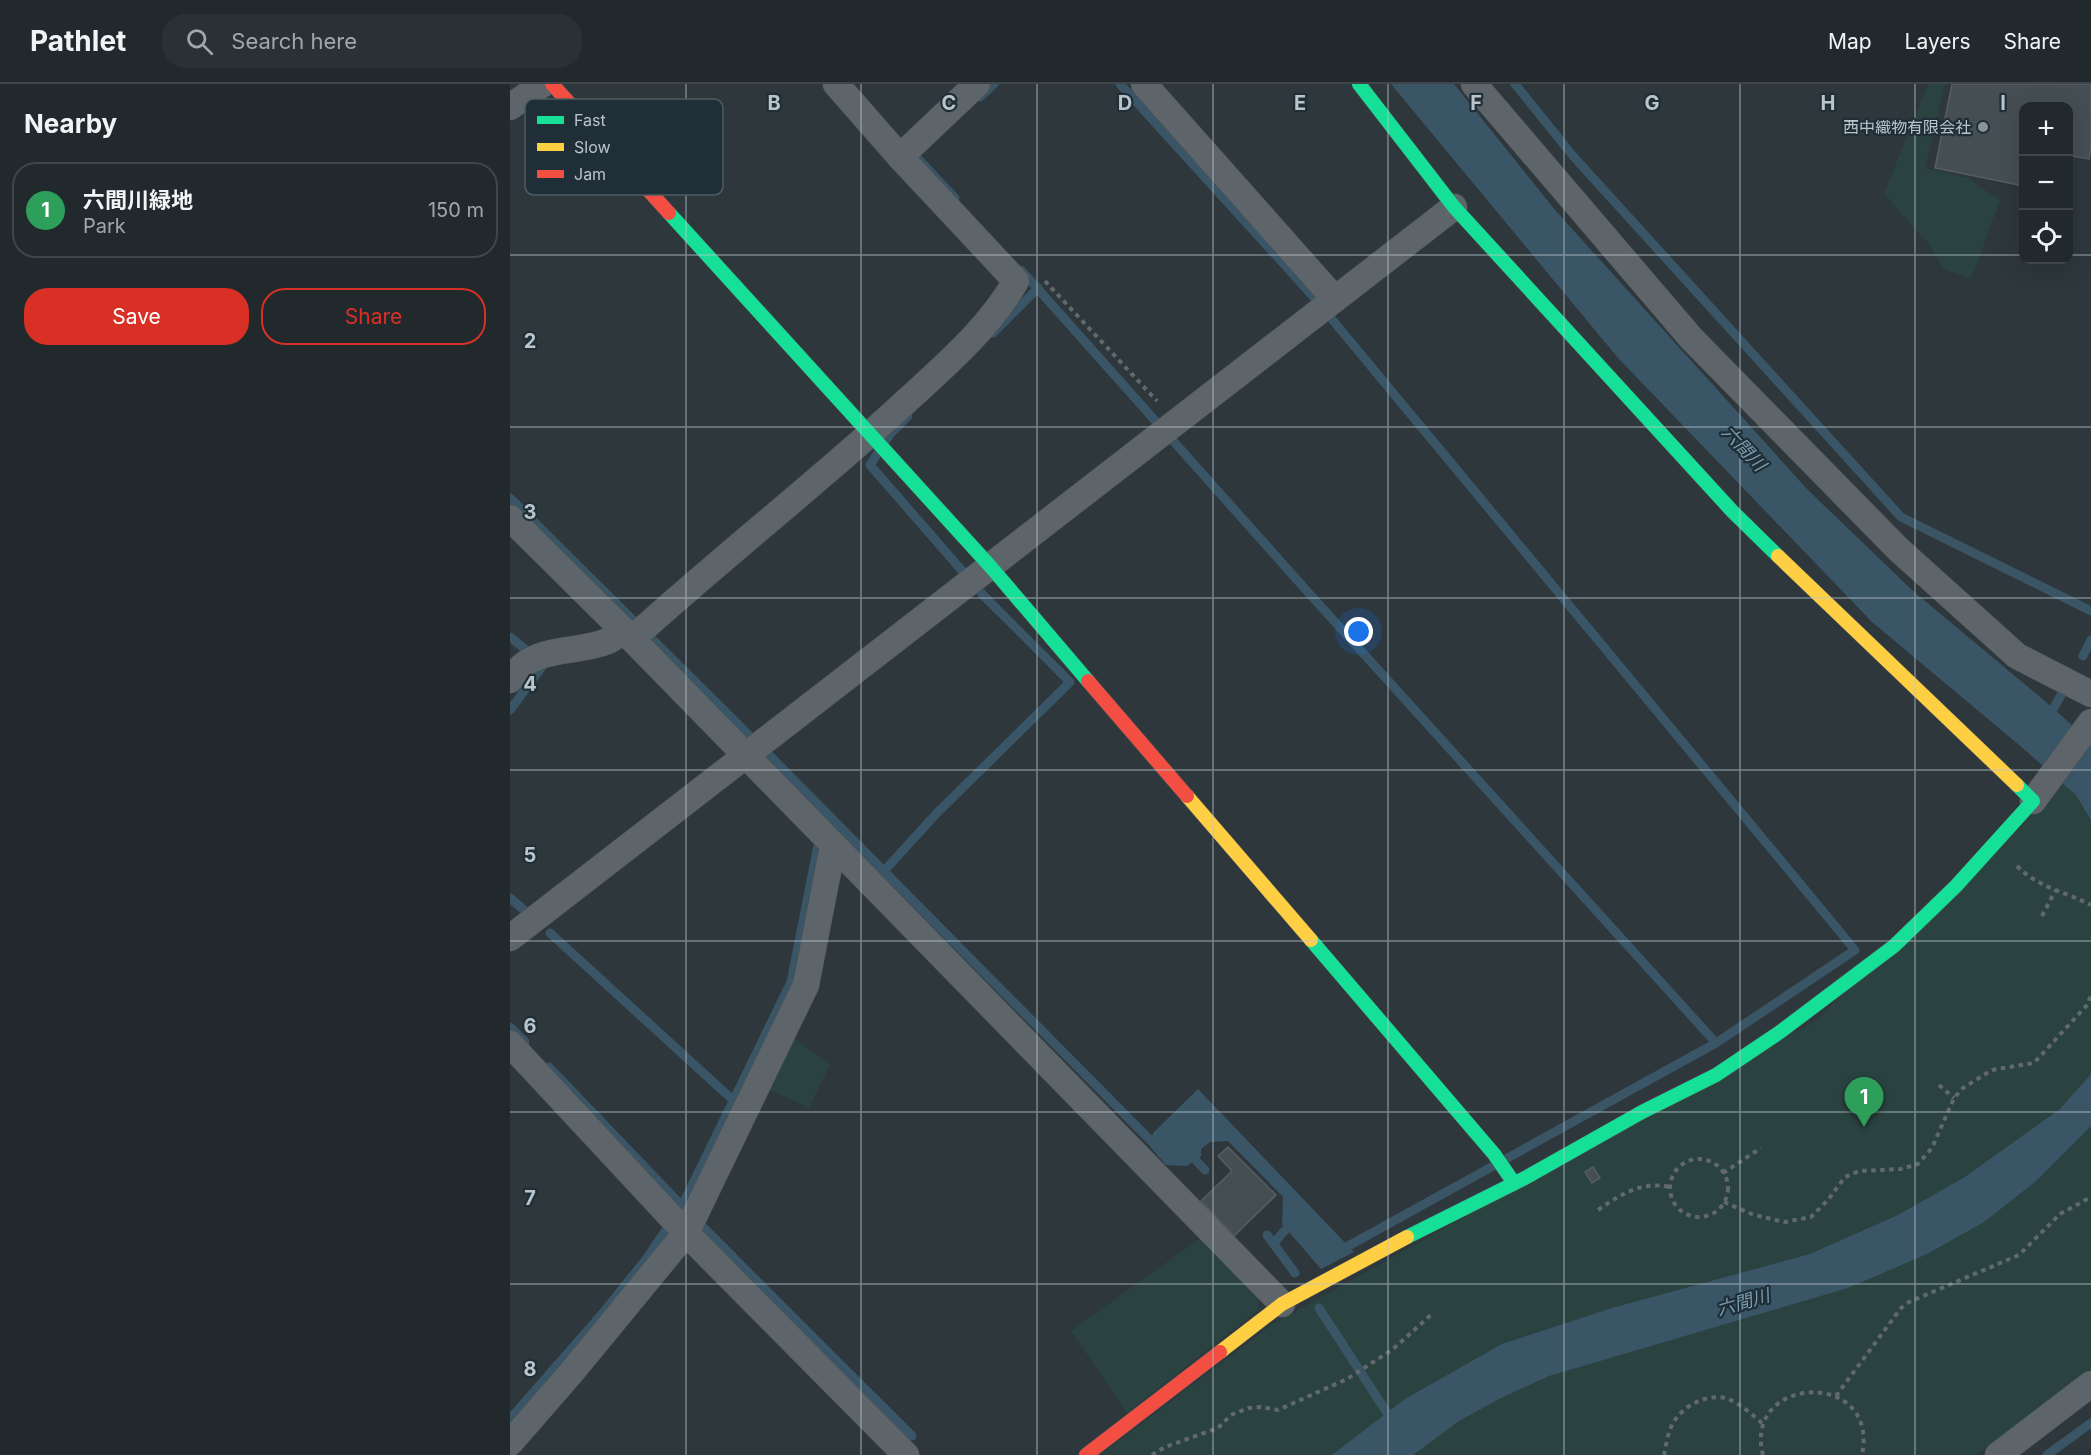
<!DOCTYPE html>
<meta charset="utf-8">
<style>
:root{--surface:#22292d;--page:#2a3135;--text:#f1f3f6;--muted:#a2a6aa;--line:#3f4549;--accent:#d93025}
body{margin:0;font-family:Inter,"Noto Sans JP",sans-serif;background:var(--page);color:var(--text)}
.controls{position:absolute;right:18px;top:18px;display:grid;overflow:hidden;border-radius:12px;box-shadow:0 6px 24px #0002}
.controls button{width:54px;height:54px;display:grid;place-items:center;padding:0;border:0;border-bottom:2px solid var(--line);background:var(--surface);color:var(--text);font:30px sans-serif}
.you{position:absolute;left:849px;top:548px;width:21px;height:21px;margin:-15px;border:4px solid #fff;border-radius:50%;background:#1a73e8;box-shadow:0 0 0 9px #1a73e833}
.badge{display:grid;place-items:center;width:39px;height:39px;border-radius:50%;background:var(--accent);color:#fff;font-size:20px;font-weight:700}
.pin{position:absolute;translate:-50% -50px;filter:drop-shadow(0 2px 3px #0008)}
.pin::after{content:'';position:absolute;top:32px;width:21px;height:18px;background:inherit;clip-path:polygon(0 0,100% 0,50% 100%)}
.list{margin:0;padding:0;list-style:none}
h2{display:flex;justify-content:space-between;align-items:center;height:78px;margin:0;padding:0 24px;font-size:26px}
h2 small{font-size:20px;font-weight:400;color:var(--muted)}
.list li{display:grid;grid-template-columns:39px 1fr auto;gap:18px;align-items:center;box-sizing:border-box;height:96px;margin:0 12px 12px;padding:0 12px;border:2px solid var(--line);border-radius:24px}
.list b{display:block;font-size:22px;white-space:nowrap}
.list p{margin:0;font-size:20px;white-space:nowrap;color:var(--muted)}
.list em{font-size:20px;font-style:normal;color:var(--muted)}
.actions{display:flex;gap:12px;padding:18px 24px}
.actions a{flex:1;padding:14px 0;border:2px solid var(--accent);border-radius:24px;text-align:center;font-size:21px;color:var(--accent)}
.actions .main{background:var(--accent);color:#fff}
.icon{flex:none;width:33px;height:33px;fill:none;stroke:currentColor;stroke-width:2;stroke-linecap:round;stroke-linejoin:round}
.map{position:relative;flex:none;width:1581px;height:1371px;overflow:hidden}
header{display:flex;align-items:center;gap:36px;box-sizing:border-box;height:84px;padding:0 30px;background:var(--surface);border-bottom:2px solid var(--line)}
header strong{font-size:28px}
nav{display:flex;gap:33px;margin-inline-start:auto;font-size:21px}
.search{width:420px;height:54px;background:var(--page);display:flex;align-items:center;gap:15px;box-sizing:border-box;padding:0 21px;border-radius:24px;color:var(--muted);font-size:22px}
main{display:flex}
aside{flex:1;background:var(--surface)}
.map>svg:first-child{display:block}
</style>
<header>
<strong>Pathlet</strong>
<div class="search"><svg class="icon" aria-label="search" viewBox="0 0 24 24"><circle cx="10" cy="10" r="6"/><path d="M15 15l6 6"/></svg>Search here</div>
<nav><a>Map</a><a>Layers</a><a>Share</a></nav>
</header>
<main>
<aside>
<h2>Nearby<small></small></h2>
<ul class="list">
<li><span class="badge" style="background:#2e9e5b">1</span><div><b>六間川緑地</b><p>Park</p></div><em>150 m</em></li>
</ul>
<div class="actions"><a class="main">Save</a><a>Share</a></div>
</aside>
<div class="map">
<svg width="1581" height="1371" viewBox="0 0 1581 1371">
<rect width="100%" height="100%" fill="#2d373c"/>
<g fill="#2a4341">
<polygon points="1418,0 1435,0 1415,84 1457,94 1490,116 1461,195 1434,185 1418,159 1374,110"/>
<polygon points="1581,654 1581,1286 1467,1371 590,1371 761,1241 1307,936"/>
<polygon points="280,951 320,981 299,1024 255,1003"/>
<polygon points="689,1155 745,1209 749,1216 748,1226 617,1329 561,1247"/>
</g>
<g fill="#3a5565">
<polygon points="881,0 944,0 1046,127 1297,405 1402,506 1536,618 1581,658 1581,736 1566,711 1515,666 1362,538 1108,274"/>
<polygon points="1581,990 1581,1042 1525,1098 1474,1138 1417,1170 1338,1204 1039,1292 989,1315 949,1337 903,1371 822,1371 895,1315 992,1260 1102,1224 1300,1170 1388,1131 1455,1093 1550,1025"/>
<polygon points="688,1005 844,1168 811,1185 772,1140 773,1113 718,1057 700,1058 691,1065 691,1072 677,1082 656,1081 640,1063 643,1049"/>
</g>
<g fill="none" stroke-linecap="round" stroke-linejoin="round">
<g stroke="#3a5565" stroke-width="9">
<polyline points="610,0 801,210 1345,866 1206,959 831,1166 829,1164"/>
<polyline points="1005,0 1063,72 1391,433 1581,527"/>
<polyline points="470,13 484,0"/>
<polyline points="399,65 445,114"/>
<polyline points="511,186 796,506 1206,959"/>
<polyline points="483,249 528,204"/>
<polyline points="0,414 264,676 649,1065"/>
<polyline points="0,553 34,580 0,626"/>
<polyline points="1573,572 1581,556"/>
<polyline points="1539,633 1552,609"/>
<polyline points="374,787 426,730 560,598 475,513 360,381 381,349 398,332"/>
<polyline points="0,814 13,825"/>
<polyline points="40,849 224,1017"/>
<polyline points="0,943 15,958"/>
<polyline points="39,983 175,1125"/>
<polyline points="679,1069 695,1086"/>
<polyline points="185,1135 402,1352"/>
<polyline points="757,1151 785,1189"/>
<polyline points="764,1159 783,1137"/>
<polyline points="809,1224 883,1338"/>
<polyline points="0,1335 92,1230 137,1174 172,1122 281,898 308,761"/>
<polyline points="1537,1371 1581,1339"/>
</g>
</g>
<g fill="#454e52" stroke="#565e63" stroke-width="1.5">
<polygon points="1442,0 1581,0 1581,64 1579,75 1562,72 1558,87 1558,22 1514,22 1514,102 1425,84"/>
<polygon points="718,1063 766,1111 724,1152 691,1117 722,1087 708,1072"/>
<polygon points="1083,1083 1090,1094 1082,1099 1075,1088"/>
</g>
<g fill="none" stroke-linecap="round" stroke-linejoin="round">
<defs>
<g id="street">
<polyline points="326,0 390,73 467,0"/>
<polyline points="634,0 824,214"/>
<polyline points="964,0 1181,254 1388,465 1507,572 1581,610"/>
<polyline points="0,23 33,0"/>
<polyline points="0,434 122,555 772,1220"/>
<path d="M 122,555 C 209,476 302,403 390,323 C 431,285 478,246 506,197 L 390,73"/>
<path d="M 0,596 C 24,559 64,571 98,557 C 103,555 108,550 113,546"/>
<polyline points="1523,717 1581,638"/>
<polyline points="0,854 944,123"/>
<polyline points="0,960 176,1149 396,1371"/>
<polyline points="0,1359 61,1289 176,1149 296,901 323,762"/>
<polyline points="1488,1371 1581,1300"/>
</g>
<g id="fast">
<polyline points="849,0 944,123 1223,428 1268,472"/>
<polyline points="159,129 480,482 578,597"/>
<polyline points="801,856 984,1070 1004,1099"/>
<polyline points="897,1153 1015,1094 1132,1028 1206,991 1270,948 1384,862 1446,802 1523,717 1507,701"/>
</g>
<g id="slow">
<polyline points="1268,472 1507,701"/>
<polyline points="677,712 801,856"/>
<polyline points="710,1268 772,1220 897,1153"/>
</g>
<g id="jam">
<polyline points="42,0 159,129"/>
<polyline points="578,597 677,712"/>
<polyline points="576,1371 710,1268"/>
</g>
</defs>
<use href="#street" stroke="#4c5256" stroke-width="27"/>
<use href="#fast" stroke="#4c5256" stroke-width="15"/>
<use href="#slow" stroke="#4c5256" stroke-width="15"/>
<use href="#jam" stroke="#4c5256" stroke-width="15"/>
<g stroke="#61696d" stroke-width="4" stroke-dasharray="4.5 4.5" stroke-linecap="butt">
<polyline points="535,197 647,317"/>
<path d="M 1507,782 C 1527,803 1556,808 1581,821"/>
<polyline points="1532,832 1545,807"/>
<polyline points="1429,1001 1444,1014"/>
<circle cx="1189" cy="1104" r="29"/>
<polyline points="1213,1089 1251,1064"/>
<polyline points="1214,1118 1244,1131 1275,1138 1301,1133 1318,1116 1335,1093 1349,1087 1391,1085 1408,1080 1422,1064 1444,1014 1453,1004 1482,986 1524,979 1578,920 1581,910"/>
<path d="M 1088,1126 C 1111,1110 1132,1097 1160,1103"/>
<polyline points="1326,1312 1391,1224 1399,1218 1509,1171 1550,1130 1581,1113"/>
<polyline points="642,1371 655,1363 708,1344 721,1331 738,1324 751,1323 768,1326 837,1295 882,1266 923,1229"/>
<path d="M 1154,1371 C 1156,1361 1158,1348 1163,1339 C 1173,1322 1195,1310 1215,1314 C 1229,1318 1244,1332 1254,1341"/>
<path d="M 1253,1371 C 1232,1291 1370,1284 1352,1371"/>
</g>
<use href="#street" stroke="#5e656a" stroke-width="26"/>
<use href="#fast" stroke="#16e098" stroke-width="14"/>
<use href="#slow" stroke="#ffcf43" stroke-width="14"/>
<use href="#jam" stroke="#f24e42" stroke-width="14"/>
</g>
<path fill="none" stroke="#b9c4cc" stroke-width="1.5" stroke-opacity="0.55" d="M 176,0 L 176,1371M 351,0 L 351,1371M 527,0 L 527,1371M 703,0 L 703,1371M 878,0 L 878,1371M 1054,0 L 1054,1371M 1230,0 L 1230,1371M 1405,0 L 1405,1371M 0,171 L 1514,171M 1558,171 L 1581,171M 0,343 L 1581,343M 0,514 L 1581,514M 0,686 L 1581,686M 0,857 L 1581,857M 0,1028 L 1581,1028M 0,1200 L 1581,1200"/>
<circle fill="#88939a" stroke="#202f37" stroke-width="2" cx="1473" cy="43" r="6"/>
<g text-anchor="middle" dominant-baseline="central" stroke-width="4.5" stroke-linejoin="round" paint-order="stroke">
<g font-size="16" fill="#b9c4cc" stroke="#202f37" text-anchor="end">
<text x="1461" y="43">西中織物有限会社</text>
</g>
<g font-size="18" font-style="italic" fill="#799cae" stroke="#202f37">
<text transform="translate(1234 364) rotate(47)">六間川</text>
<text transform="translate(1233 1218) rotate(-16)">六間川</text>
</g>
</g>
<rect x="15" y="15" width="198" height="96" rx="9" fill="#202f37" stroke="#4e5c64" stroke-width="1.5"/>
<rect x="27" y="32" width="27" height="8" fill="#16e098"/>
<rect x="27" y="59" width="27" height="8" fill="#ffcf43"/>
<rect x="27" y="86" width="27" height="8" fill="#f24e42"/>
<g font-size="16" fill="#b9c4cc">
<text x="64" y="42">Fast</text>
<text x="64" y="69">Slow</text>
<text x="64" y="96">Jam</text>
</g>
<g font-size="20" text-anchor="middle" font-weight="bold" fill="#b9c4cc" stroke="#202f37" stroke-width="4.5" stroke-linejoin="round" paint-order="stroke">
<text x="264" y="26">B</text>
<text x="439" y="26">C</text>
<text x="615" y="26">D</text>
<text x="790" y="26">E</text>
<text x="966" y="26">F</text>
<text x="1142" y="26">G</text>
<text x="1318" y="26">H</text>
<text x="1493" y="26">I</text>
<text x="20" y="264">2</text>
<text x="20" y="435">3</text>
<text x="20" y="607">4</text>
<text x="20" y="778">5</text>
<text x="20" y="949">6</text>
<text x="20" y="1121">7</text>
<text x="20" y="1292">8</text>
</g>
</svg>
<div class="controls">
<button>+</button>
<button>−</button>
<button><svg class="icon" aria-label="locate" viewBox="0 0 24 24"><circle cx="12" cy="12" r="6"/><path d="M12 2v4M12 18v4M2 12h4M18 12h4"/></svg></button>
</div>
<div class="you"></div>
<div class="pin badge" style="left:1354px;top:1043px;background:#2e9e5b">1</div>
</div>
</main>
